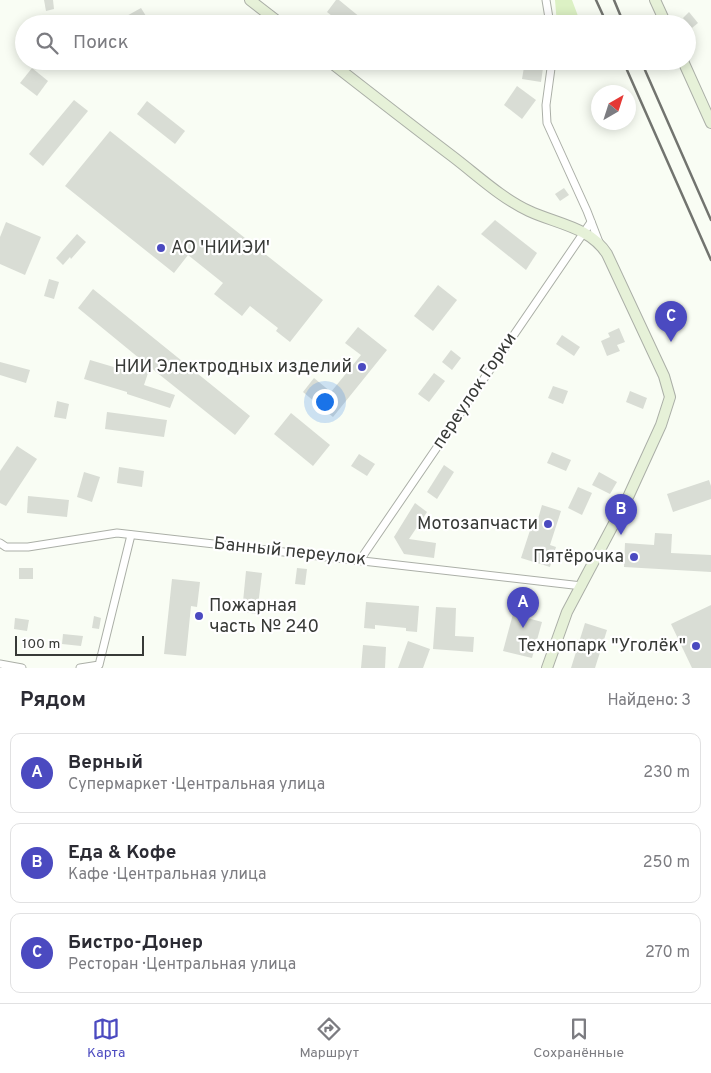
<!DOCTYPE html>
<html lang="ru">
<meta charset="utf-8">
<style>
:root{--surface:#fff;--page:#f7f7f7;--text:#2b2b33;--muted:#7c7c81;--line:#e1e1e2;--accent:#4b4ac0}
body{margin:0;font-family:Overpass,sans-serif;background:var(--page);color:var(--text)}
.compass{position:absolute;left:591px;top:85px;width:45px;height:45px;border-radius:50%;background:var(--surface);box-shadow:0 2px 12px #0003;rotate:39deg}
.scale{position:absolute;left:15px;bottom:12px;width:129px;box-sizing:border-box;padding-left:5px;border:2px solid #383a37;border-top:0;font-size:14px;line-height:18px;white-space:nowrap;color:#383a37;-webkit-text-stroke:4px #fff;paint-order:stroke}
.you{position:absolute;left:324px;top:401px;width:18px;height:18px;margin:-12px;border:4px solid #fff;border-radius:50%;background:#1a73e8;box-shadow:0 0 0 8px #1a73e833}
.badge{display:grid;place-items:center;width:32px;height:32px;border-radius:50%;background:var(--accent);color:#fff;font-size:16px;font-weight:700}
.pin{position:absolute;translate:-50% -41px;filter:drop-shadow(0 1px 2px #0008)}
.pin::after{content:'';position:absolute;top:26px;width:18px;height:15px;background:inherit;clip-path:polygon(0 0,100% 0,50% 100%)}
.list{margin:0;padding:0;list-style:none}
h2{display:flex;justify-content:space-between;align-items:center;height:65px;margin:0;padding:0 20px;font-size:21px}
h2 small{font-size:16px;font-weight:400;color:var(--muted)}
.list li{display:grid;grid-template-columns:32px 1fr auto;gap:15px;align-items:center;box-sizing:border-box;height:80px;margin:0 10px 10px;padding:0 10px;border:1px solid var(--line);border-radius:10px}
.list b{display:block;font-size:19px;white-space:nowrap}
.list p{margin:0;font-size:16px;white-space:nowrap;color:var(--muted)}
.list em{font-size:16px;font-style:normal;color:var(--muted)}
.icon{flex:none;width:28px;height:28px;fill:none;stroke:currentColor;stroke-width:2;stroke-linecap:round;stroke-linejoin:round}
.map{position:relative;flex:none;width:711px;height:668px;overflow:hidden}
.search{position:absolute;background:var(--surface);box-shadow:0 2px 12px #0003;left:15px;right:15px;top:15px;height:55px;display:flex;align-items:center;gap:12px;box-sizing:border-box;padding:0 18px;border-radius:28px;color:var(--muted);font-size:19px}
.sheet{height:335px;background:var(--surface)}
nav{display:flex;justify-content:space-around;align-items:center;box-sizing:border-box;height:70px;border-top:1px solid var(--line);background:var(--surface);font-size:14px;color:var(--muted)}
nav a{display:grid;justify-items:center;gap:2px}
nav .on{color:var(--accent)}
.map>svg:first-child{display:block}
</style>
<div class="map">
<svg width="711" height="668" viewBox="0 0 711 668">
<rect width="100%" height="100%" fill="#f9fdf4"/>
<polygon fill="#dcf1c4" points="555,0 572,0 581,24 557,24"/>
<g fill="#d9ddd5">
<polygon points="44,0 53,0 54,9 46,11"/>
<polygon points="336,0 339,0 361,18 357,24 334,24 337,20 327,12"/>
<polygon points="141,8 146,16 131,24 126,24 123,18"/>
<polygon points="689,12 698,23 692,28 683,18"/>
<polygon points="525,61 544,61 541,82 522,79"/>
<polygon points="32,68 48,81 37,96 20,83"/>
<polygon points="517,86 536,100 522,119 504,105"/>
<polygon points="74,100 88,111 43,166 29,154"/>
<polygon points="147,101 185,131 175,144 137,114"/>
<polygon points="110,131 323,300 290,342 276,331 278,328 250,306 242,316 214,294 223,283 188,255 174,273 65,186"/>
<polygon points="564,188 569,195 560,201 555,194"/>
<polygon points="495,220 537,253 526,270 481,234"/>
<polygon points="6,222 41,237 25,275 0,264 0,237"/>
<polygon points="77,234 86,242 71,259 70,257 63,265 56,258"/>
<polygon points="49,279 59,282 54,299 44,296"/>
<polygon points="438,285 457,300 433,331 414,316"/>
<polygon points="93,289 250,416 235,435 150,367 144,385 175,395 170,408 127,394 127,392 84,379 90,360 134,373 139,358 78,308"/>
<polygon points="358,327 387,350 333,417 303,392 314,378 331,392 361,355 345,343"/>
<polygon points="619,328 625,342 617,345 620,351 607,356 601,341 610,337 608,333"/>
<polygon points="562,335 580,347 574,356 556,344"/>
<polygon points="451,350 461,358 452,370 442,362"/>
<polygon points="0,362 30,370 26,383 0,375"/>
<polygon points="434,373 445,381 429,402 418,394"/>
<polygon points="553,386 568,391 563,404 548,398"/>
<polygon points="630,391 647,398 643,409 626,402"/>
<polygon points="57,401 69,404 66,419 54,417"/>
<polygon points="107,412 167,420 164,437 105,429"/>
<polygon points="291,413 330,445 313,466 274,434"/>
<polygon points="17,446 37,459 6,506 0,503 0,471"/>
<polygon points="552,452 571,460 566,471 547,463"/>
<polygon points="359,454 375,464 367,476 351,466"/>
<polygon points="444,465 454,472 437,499 427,492"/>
<polygon points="119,467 144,471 142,487 117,483"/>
<polygon points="84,472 100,477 92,502 77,497"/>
<polygon points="599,472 617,482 610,494 592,485"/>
<polygon points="709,480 711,486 711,499 673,512 667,494"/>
<polygon points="578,487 592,493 582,515 568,508"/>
<polygon points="28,496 69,500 67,517 27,513"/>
<polygon points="415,503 427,512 409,539 436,543 434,558 404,554 394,537"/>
<polygon points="542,505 561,511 550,545 556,547 550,567 521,558 534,518 538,519"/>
<polygon points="655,533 672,534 671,553 711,555 711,572 624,567 625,543 654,545"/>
<rect x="19" y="568" width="14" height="11"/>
<polygon points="297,568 307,569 305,585 295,584"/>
<polygon points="246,571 262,573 257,614 242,612"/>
<polygon points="172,579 200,582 197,607 191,606 186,656 164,654"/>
<polygon points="366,602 419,606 417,632 406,631 406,628 375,625 375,629 364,628"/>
<polygon points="711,605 711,668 692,668 671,624"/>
<polygon points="436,607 456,608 455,636 474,637 473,652 433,649"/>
<polygon points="513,614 542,622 532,658 503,651"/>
<polygon points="94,616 101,618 99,629 92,628"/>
<polygon points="15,618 29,620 27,631 14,629"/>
<polygon points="585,623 607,630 595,668 571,668"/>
<polygon points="63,634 83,636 81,646 62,644"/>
<polygon points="408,641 430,649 423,668 398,668"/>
<polygon points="363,645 386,647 385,668 361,668"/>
</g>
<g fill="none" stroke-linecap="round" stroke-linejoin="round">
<defs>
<g id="street">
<polyline points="546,0 550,24"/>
<polyline points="552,61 546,105 547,123 587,211 599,242"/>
<polyline points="0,543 6,547 28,547 117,533 582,586"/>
<polyline points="360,560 591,222"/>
<polyline points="0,664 22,668"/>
<polyline points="80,668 99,665 131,535"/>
</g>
<g id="secondary">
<polyline points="250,0 281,24"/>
<polyline points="655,0 666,24"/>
<path d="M 329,61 C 370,93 411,125 452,156 C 477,175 501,198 529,211 C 557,224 590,227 607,254 L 664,376 L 670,397 L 661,425 L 629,495 L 567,612 L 547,668"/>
<polyline points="683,61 711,123"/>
</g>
</defs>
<use href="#street" stroke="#abafa7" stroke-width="9"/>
<use href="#secondary" stroke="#abafa7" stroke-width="12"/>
<use href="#street" stroke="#fff" stroke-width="7"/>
<use href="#secondary" stroke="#e6f1d8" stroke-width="10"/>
<g stroke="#72746f" stroke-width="2.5">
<polyline points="596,0 607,24"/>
<polyline points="614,0 624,24"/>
<polyline points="623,61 711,260"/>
<polyline points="641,61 711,220"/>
</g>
</g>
<g fill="#4b4ac0" stroke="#fff" stroke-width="2">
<circle cx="161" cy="248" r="5"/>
<circle cx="362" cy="367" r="5"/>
<circle cx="548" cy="524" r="5"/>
<circle cx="634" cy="557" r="5"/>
<circle cx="199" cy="616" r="5"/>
<circle cx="696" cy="646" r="5"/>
</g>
<g text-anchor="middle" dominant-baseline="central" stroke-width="4.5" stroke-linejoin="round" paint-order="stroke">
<g font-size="18" fill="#383a37" stroke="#fff" text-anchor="end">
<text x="171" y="248" text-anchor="start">АО 'НИИЭИ'</text>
<text x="352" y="367">НИИ Электродных изделий</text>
<text x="538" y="524">Мотозапчасти</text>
<text x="624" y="557">Пятёрочка</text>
<text x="209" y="606" text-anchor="start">Пожарная<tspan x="209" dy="21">часть № 240</tspan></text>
<text x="686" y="646">Технопарк "Уголёк"</text>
</g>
<g font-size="18" fill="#383a37" stroke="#fff">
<text transform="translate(475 391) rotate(-56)">переулок Горки</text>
<text transform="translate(290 552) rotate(6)">Банный переулок</text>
</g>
</g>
</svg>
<svg class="compass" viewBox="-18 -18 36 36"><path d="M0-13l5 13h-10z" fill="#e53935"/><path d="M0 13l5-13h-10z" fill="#7c7c81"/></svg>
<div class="scale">100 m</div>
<div class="you"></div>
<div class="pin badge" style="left:523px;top:628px">A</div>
<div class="pin badge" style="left:621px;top:535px">B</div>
<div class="pin badge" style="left:671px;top:342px">C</div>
<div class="search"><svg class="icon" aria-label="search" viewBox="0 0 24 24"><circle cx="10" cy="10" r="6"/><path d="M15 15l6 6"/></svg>Поиск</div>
</div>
<section class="sheet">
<h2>Рядом<small>Найдено: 3</small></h2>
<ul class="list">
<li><span class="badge">A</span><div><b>Верный</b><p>Супермаркет · Центральная улица</p></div><em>230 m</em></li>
<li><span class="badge">B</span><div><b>Еда &amp; Кофе</b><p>Кафе · Центральная улица</p></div><em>250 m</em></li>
<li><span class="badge">C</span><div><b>Бистро-Донер</b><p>Ресторан · Центральная улица</p></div><em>270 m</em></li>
</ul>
</section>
<nav>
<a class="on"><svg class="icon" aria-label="map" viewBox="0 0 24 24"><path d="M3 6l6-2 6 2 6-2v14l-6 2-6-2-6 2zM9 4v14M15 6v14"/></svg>Карта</a>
<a><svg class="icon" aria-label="directions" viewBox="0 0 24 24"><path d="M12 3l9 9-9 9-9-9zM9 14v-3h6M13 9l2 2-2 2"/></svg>Маршрут</a>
<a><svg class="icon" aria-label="saved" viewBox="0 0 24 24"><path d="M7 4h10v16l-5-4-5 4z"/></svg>Сохранённые</a>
</nav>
